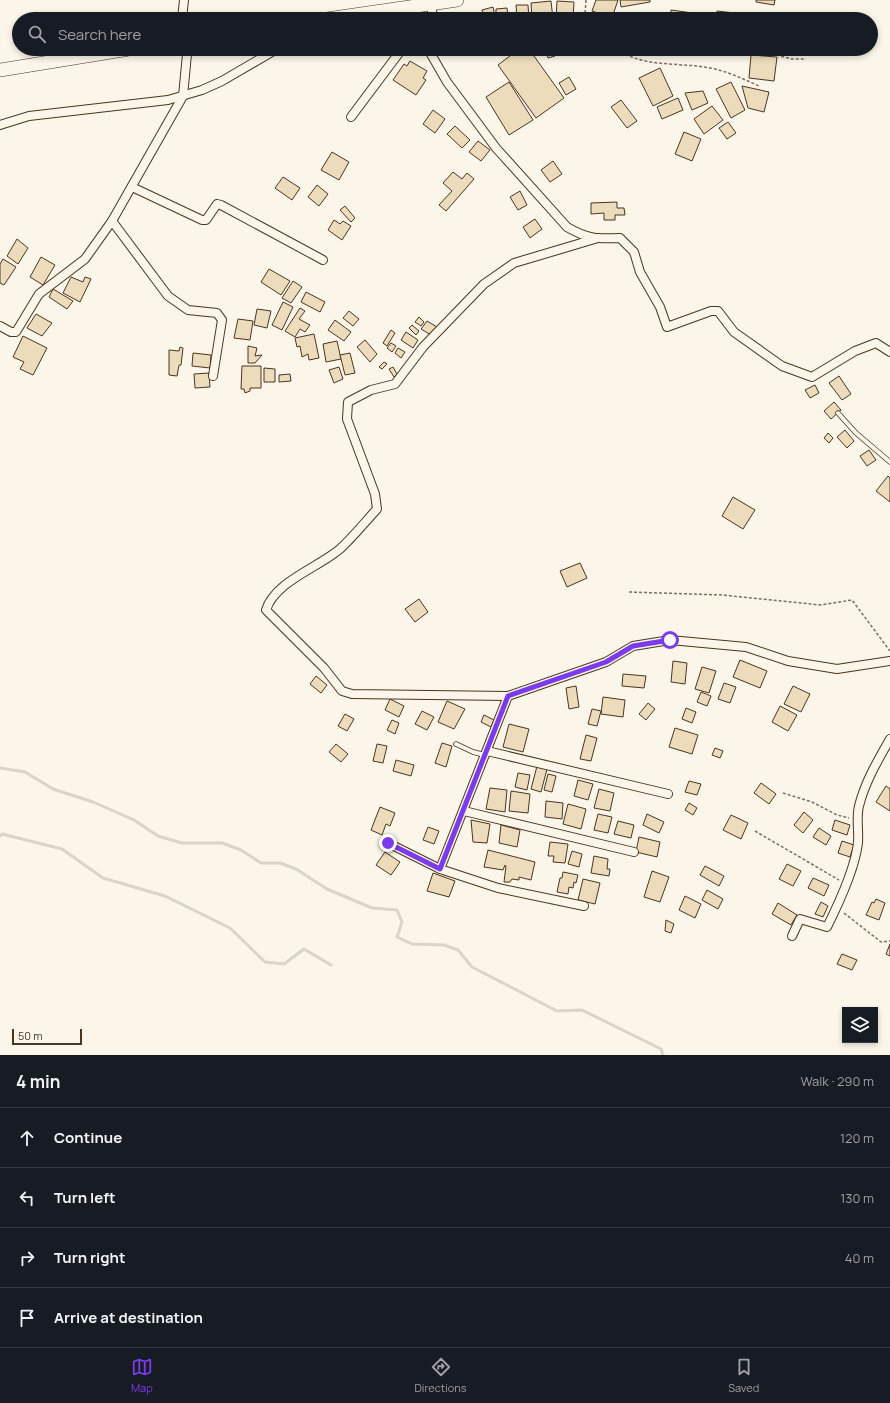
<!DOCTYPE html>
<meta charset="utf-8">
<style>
:root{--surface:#171b24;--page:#242831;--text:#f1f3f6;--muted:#9ea1a6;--line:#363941;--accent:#7c3aed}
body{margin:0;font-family:Manrope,sans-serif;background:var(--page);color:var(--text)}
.controls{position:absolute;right:12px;bottom:12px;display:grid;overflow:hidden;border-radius:0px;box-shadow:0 2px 6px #0003}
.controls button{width:36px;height:36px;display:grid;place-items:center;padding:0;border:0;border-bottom:1px solid var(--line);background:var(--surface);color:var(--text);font:20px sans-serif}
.scale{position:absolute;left:12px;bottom:10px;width:70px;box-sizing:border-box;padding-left:4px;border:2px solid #4a3520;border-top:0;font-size:11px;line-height:14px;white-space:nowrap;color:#4a3520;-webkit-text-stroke:3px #fbf6e9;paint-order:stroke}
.stop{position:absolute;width:12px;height:12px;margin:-9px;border:3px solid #7c3aed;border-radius:50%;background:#fff}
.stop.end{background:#7c3aed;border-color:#fff;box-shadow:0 1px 4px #0008}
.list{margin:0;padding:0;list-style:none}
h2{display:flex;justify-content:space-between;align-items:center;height:52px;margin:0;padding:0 16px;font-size:17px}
h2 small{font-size:13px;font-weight:400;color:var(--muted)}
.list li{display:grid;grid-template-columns:26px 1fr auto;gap:12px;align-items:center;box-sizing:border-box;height:60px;padding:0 16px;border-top:1px solid var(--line)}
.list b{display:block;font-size:15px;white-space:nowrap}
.list em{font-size:13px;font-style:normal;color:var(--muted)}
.icon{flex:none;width:22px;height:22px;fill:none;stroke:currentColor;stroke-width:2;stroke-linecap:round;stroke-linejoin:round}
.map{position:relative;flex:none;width:890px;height:1055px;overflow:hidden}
.search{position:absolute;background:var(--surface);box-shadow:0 2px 6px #0003;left:12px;right:12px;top:12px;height:44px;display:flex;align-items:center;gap:10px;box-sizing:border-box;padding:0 14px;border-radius:22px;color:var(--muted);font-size:15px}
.sheet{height:292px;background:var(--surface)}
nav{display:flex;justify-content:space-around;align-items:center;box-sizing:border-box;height:56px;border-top:1px solid var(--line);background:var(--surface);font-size:11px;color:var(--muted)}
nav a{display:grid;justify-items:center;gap:2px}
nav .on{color:var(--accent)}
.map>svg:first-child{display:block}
</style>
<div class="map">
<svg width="890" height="1055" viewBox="0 0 890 1055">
<rect width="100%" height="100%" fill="#fbf6e9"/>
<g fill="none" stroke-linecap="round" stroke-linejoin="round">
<g stroke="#dcd4c6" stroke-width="3">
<polyline points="0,768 25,772 53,789 93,802 134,820 158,836 182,843 222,843 241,850 261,863 280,863 296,869 327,889 372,908 397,910 402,922 397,937 412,944 444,945 458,950 472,967 557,1011 582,1010 661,1049 663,1055"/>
<polyline points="0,836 2,834 62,849 103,878 165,896 230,928 265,962 284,964 304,949 331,965"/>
</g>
</g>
<g fill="#ecdcbc" stroke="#4a3520">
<polygon points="596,0 618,0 612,18 592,11"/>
<polygon points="620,0 650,0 650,2 621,7"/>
<polygon points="756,0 775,0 774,5 756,2"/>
<polygon points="551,1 553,19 532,19 531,3"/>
<polygon points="557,1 574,2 573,19 556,19"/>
<polygon points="516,5 528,5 529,19 517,19"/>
<polygon points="493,7 495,16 484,18 482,10"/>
<polygon points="507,8 508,16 496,17 496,9"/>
<polygon points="671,10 700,14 699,19 670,19"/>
<polygon points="717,11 735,13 734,19 716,19"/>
<polygon points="638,16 650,17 650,19 638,19"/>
<polygon points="519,49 529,49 564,98 536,118 498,65"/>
<polygon points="546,49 553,49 555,56 548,58"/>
<polygon points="631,49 650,49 648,55"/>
<polygon points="751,55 777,57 774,81 749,78"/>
<polygon points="410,61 427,71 423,78 426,80 416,95 393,80 404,64 407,66"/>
<polygon points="660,68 673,96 653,106 639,78"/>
<polygon points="569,77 576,89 566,95 559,83"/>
<polygon points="509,82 533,120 509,135 486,97"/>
<polygon points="731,82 745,110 731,118 716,89"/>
<polygon points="742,86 769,92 764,112 748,108"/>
<polygon points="703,91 708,103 692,110 685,93"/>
<polygon points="678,98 683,110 662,119 657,107"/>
<polygon points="621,100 637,121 627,128 611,107"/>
<polygon points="712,106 723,120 704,134 694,119"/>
<polygon points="433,110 445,119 435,133 423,124"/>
<polygon points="728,122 736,133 727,139 719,128"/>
<polygon points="455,126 470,140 462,148 447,134"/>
<polygon points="684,132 701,139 692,161 675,154"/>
<polygon points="478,141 490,150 481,161 469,152"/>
<polygon points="332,152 349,162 339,180 321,170"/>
<polygon points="553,161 562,174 550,182 541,170"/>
<polygon points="453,172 462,179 467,173 474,179 446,211 439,205 452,191 443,183"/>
<polygon points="283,177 300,188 292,200 275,188"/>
<polygon points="317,185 328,194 319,206 308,197"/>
<polygon points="520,191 527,205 518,210 510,197"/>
<polygon points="617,202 617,208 624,208 625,215 615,215 615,220 604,220 604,213 591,214 591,203"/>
<polygon points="345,206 355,218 351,222 340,210"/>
<polygon points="535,219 542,229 530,238 523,227"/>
<polygon points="334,220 340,224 343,221 351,226 342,240 328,230"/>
<polygon points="17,239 28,248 18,264 7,256"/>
<polygon points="41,257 55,265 43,285 30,277"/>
<polygon points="3,259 16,267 4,285 0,283 0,264"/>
<polygon points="269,269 290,281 281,295 261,282"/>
<polygon points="71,277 83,282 85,277 91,279 80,302 63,293"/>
<polygon points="293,281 302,287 291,303 282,298"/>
<polygon points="53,289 73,301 67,309 49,297"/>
<polygon points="306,292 325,302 320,312 301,302"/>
<polygon points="283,302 293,307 282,330 272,325"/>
<polygon points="300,308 305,311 299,319 310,325 305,332 300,329 295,337 285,331"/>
<polygon points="257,309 271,311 267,328 254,325"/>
<polygon points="349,311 359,319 353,326 343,318"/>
<polygon points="36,314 52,323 42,336 27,328"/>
<polygon points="419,317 424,322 421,326 415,322"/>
<polygon points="238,319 253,321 250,340 234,338"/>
<polygon points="335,320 351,332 344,341 328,330"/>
<polygon points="427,321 437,327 431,335 421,329"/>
<polygon points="412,325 419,331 416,335 409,328"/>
<polygon points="391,330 395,333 387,346 383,343"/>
<polygon points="406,332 418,340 413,348 401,340"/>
<polygon points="314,334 319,358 309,360 308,354 302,357 300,346 297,347 295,338"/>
<polygon points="23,336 47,348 33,375 20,369 24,362 13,357"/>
<polygon points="365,340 377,354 370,362 357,347"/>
<polygon points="337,341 341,359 326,362 323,344"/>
<polygon points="391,343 396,346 392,352 387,348"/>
<polygon points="248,346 257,348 255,356 262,355 255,363 248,363"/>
<polygon points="180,347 183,348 181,365 179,365 177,376 169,375 169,350 179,351"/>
<polygon points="398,348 405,352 401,358 395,353"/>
<polygon points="193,353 211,355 210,368 192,366"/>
<polygon points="350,353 355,373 345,375 340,355"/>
<polygon points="384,362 387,364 382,369 379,367"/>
<polygon points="242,366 261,366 261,388 250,388 250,391 245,393 244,389 241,389"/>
<polygon points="339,367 343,379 334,383 329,370"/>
<polygon points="393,367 397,374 394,377 389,369"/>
<polygon points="264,368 275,369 275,382 264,382"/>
<polygon points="209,373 210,387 195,388 194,374"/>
<polygon points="290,374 291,381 279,382 279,375"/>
<polygon points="839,376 851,394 842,400 829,383"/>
<polygon points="815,385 819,393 810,398 805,390"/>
<polygon points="834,402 841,410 831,419 824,411"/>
<polygon points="845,430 854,441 847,448 837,437"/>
<polygon points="828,433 833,438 829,443 824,438"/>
<polygon points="869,450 876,460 867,466 860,456"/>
<polygon points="888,476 890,478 890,502 876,491"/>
<polygon points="733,497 755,510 743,529 722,516"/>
<polygon points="580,563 587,578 567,587 560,571"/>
<polygon points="419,599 428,612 415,622 405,609"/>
<polygon points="740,660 767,671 760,688 733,677"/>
<polygon points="673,661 687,663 685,684 671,682"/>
<polygon points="702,667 716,671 709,693 695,689"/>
<polygon points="623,674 646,676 644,688 622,686"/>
<polygon points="316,676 327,685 321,693 310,684"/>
<polygon points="724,683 736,687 730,703 718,699"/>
<polygon points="576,686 579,707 569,709 566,688"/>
<polygon points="793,686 810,694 801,712 784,704"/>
<polygon points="701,692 711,696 707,706 697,702"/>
<polygon points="603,697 625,700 623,717 601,714"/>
<polygon points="390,699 404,706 399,717 385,710"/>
<polygon points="447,701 465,709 454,729 438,722"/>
<polygon points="648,703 655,709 646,720 639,714"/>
<polygon points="780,706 797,715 788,731 772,722"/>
<polygon points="686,708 696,712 692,723 682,719"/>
<polygon points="592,709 601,711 597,726 588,724"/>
<polygon points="422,711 434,717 427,730 415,724"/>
<polygon points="345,714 354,719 347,731 338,726"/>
<polygon points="484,715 494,720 491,727 481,722"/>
<polygon points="392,720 399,723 395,734 387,730"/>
<polygon points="509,724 529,729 523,752 503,747"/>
<polygon points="675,728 698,735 692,754 669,747"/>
<polygon points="586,735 597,738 591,761 580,759"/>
<polygon points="442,743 452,746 446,767 435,763"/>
<polygon points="336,744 348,754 341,762 329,752"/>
<polygon points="377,744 387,746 383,763 373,761"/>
<polygon points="715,748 723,751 720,758 712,755"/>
<polygon points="396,760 414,765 411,776 393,771"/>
<polygon points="537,766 547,769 541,792 531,789"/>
<polygon points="518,773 530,775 527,790 515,787"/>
<polygon points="548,774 556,776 552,792 544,790"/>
<polygon points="578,780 593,784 588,800 574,796"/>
<polygon points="689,781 701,784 697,795 685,792"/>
<polygon points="761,783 776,794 769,804 754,793"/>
<polygon points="886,786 890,789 890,811 876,802"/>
<polygon points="490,788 507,790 505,812 486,809"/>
<polygon points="599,789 614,793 610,811 594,808"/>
<polygon points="511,791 530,794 528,813 509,811"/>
<polygon points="546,801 563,803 562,819 545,817"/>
<polygon points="689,803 697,808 693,815 685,810"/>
<polygon points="568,804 586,809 581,829 563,824"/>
<polygon points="380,807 395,813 390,826 386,824 382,835 371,830"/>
<polygon points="804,812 813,820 803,833 794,825"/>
<polygon points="598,814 612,817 608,833 594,830"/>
<polygon points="647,814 664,822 659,833 643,825"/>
<polygon points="731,815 748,823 741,839 723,830"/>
<polygon points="471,820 490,824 487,843 473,842"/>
<polygon points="835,820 850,825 847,835 832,830"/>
<polygon points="618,821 634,825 631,838 614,834"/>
<polygon points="501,825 520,830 517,847 499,843"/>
<polygon points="428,827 439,831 434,844 423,840"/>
<polygon points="819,828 831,836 826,845 813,837"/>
<polygon points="639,837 660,842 657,857 636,852"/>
<polygon points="842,841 854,845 850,857 838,853"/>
<polygon points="550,842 568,844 565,863 553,862 554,856 548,856"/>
<polygon points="488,850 535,862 531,880 519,877 519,880 512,879 510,882 504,882 506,866 505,865 503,870 484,867"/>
<polygon points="572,851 582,854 579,867 568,864"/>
<polygon points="385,852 400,862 391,875 376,865"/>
<polygon points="594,856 608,859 607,869 610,869 609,876 591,873"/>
<polygon points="787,864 801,871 793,886 779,879"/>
<polygon points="705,866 724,876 719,886 700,875"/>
<polygon points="652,871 669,877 660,902 644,897"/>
<polygon points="563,872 578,875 576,883 574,882 573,888 569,887 568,894 557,892 560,878 562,878"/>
<polygon points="433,873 455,881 449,897 427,891"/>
<polygon points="813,878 829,885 824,896 808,888"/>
<polygon points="583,879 600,883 595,904 578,900"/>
<polygon points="707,890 723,899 718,909 702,900"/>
<polygon points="685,896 701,904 695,918 679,910"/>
<polygon points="876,899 885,903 879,920 866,915 872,902 874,903"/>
<polygon points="821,902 828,906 823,917 815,914"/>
<polygon points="778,903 797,915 791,925 772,914"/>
<polygon points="666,920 674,924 671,933 665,931"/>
<polygon points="890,944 890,956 886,954"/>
<polygon points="842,954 857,960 852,970 837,964"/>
</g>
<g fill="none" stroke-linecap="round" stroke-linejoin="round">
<defs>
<g id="lane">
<polyline points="838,413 856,433 890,462"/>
<polyline points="456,744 473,752 485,755"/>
</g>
<g id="street">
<polyline points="182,19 184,0"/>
<polyline points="431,19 433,4"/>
<path d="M 428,49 L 447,82 L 496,148 L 567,227 C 587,239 598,239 620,238 L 634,252 L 640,272 L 660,307 L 667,327 L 711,311 L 718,311 L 734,332 L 782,366 L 812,377 L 855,351 L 876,343 L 890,352"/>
<polyline points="351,117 402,49"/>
<polyline points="0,125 29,116 168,100 202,90 222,81 277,49"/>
<polyline points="132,187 202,220 206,220 217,204 221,205 323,260"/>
<polyline points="112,221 168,296 188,310 217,313 222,320 213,376"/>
<polyline points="0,326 11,332 16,332 39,294 85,259 112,221 183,96 187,54 184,49"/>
<path d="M 508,696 L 352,694 L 342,691 L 324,668 L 266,610 C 275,581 320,567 341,548 C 354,536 365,522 377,509 L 375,494 L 347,419 L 348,402 L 371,390 L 395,384 L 423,347 L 484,284 L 514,263 L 598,238"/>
<polyline points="487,751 668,794"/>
<polyline points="464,811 634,852"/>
<polyline points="388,843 440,869 498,888 584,906"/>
<polyline points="440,869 508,696 606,662 633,646 670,640 746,647 788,661 837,669 890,661"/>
<path d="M 792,936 L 800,919 L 827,927 C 838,905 855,868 858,843 C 859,831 856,818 859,806 C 865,782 878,760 890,739"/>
</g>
<g id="primary">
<polyline points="327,19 457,0"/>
<polyline points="0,70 129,49"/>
</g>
</defs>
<use href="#lane" stroke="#4a3520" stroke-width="5.5"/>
<use href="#street" stroke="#4a3520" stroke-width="10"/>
<use href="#primary" stroke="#4a3520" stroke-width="14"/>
<g stroke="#7f6f5c" stroke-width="1.5" stroke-dasharray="3 2" stroke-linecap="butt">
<polyline points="586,0 585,15 587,19"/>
<path d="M 617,49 C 642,68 680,62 710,68 C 727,71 743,79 759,86"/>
<polyline points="752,49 792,59 806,59"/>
<polyline points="629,592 723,595 820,605 852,600 890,651"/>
<polyline points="783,793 812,802 837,815 849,818"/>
<polyline points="755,831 839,880"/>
<polyline points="844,913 881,942 890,941"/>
</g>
<use href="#lane" stroke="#fbf6e9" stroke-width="4"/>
<use href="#street" stroke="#fbf6e9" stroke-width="8"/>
<use href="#primary" stroke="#fbf6e9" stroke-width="13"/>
</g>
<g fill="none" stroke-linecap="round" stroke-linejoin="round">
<polyline stroke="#7c3aed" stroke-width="5" points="388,843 440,869 508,696 606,662 633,646 670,640"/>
</g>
</svg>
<div class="controls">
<button><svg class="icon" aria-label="layers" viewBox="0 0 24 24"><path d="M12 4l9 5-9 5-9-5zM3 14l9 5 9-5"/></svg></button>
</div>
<div class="scale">50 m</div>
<div class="stop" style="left:670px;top:640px"></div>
<div class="stop end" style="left:388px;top:843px"></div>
<div class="search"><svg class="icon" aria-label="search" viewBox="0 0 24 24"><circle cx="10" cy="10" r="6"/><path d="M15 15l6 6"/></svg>Search here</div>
</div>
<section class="sheet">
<h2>4 min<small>Walk · 290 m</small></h2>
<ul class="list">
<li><svg class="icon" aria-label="ahead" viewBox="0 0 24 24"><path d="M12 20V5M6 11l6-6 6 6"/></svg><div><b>Continue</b></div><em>120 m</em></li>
<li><svg class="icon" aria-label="left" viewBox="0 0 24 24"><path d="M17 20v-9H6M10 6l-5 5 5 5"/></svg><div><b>Turn left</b></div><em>130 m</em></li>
<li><svg class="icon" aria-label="right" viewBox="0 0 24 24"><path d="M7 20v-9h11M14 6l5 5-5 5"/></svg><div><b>Turn right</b></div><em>40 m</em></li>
<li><svg class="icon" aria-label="arrive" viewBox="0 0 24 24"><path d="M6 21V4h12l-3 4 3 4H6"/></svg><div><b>Arrive at destination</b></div></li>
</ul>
</section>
<nav>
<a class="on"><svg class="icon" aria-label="map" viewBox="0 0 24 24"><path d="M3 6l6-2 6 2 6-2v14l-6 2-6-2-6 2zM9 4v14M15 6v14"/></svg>Map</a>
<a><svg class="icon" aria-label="directions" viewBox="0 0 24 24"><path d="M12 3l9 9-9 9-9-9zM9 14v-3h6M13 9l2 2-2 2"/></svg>Directions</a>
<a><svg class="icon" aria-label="saved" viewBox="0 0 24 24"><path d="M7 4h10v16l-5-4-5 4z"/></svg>Saved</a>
</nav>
